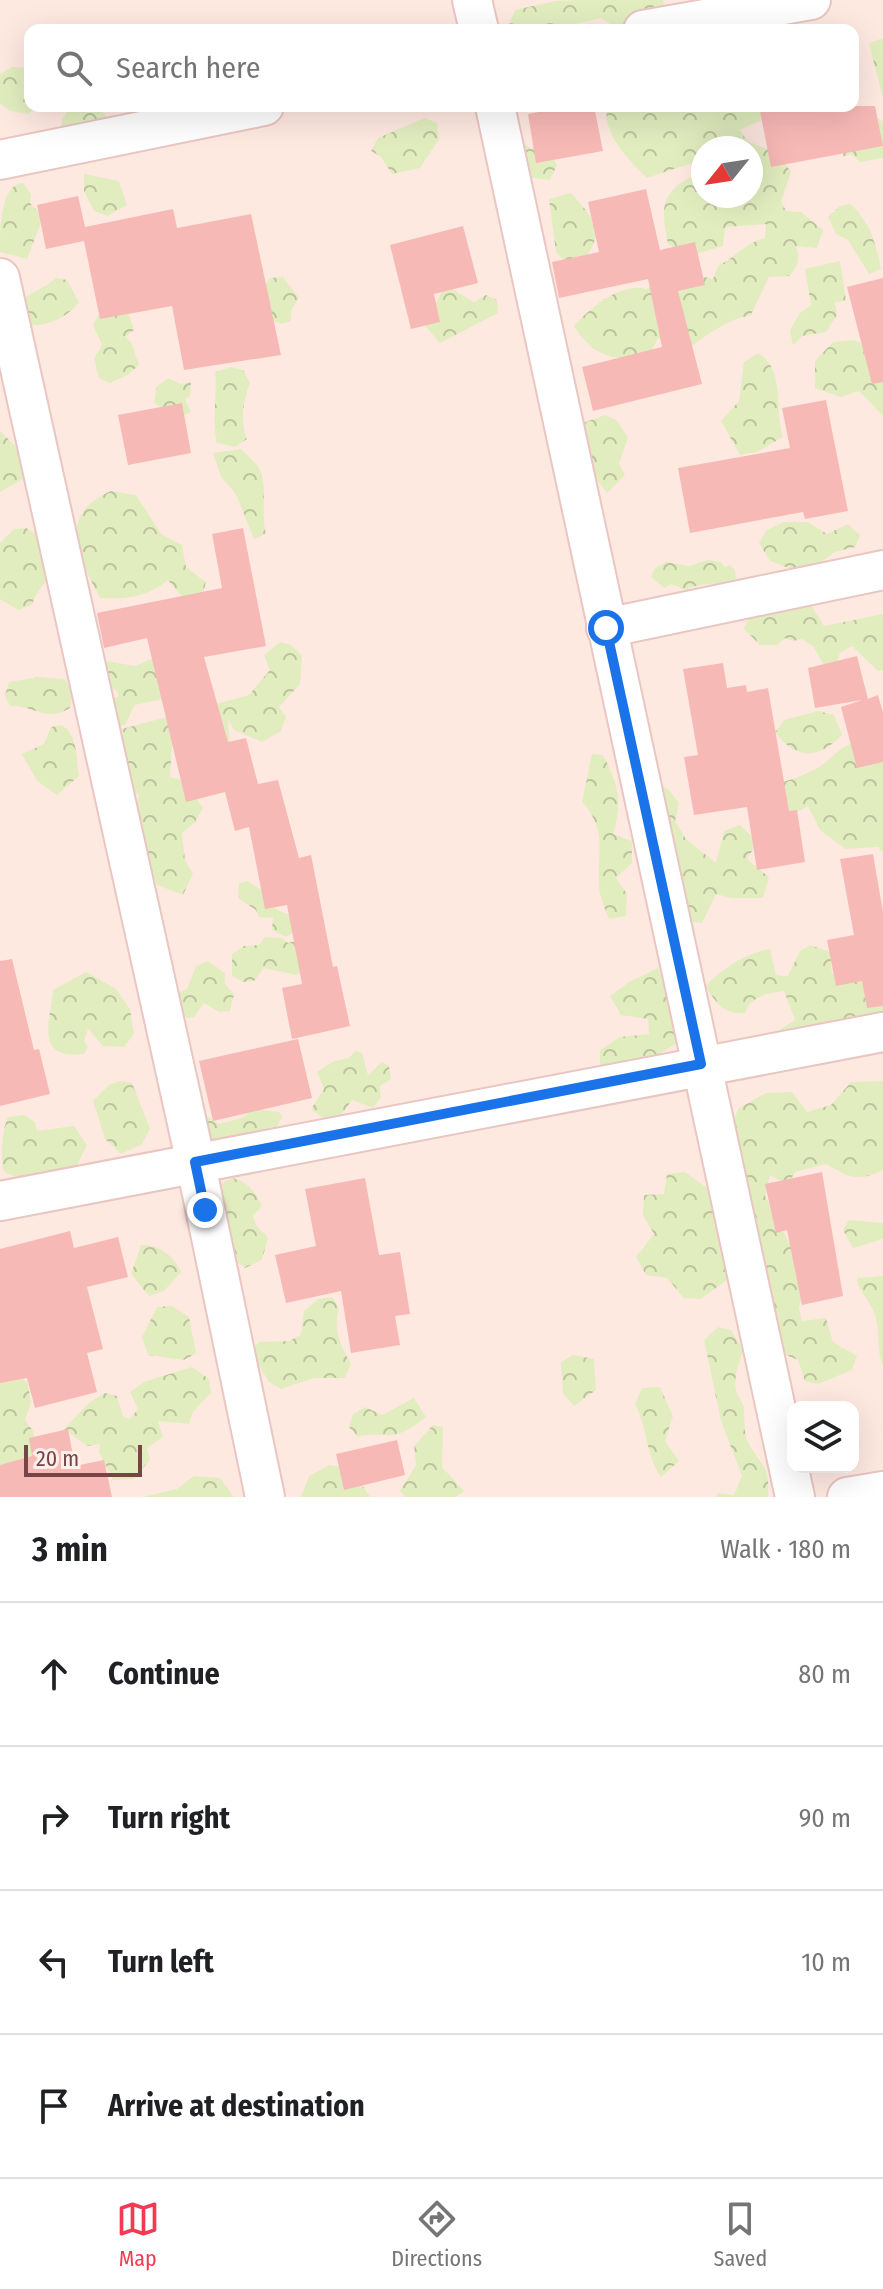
<!DOCTYPE html>
<meta charset="utf-8">
<style>
:root{--surface:#fff;--page:#f6f6f6;--text:#202124;--muted:#757577;--line:#e0e0e0;--accent:#f43a53}
body{margin:0;font-family:"Fira Sans Condensed",sans-serif;background:var(--page);color:var(--text)}
.controls{position:absolute;right:24px;bottom:24px;display:grid;overflow:hidden;border-radius:16px;box-shadow:0 8px 32px #0002}
.controls button{width:72px;height:72px;display:grid;place-items:center;padding:0;border:0;border-bottom:2px solid var(--line);background:var(--surface);color:var(--text);font:40px sans-serif}
.compass{position:absolute;left:691px;top:136px;width:72px;height:72px;border-radius:50%;background:var(--surface);box-shadow:0 8px 32px #0002;rotate:240deg}
.scale{position:absolute;left:24px;bottom:20px;width:118px;box-sizing:border-box;padding-left:8px;border:4px solid #784546;border-top:0;font-size:22px;line-height:28px;white-space:nowrap;color:#784546;-webkit-text-stroke:6px #ffefea;paint-order:stroke}
.stop{position:absolute;width:24px;height:24px;margin:-18px;border:6px solid #1a73e8;border-radius:50%;background:#fff}
.stop.end{background:#1a73e8;border-color:#fff;box-shadow:0 2px 8px #0008}
.list{margin:0;padding:0;list-style:none}
h2{display:flex;justify-content:space-between;align-items:center;height:104px;margin:0;padding:0 32px;font-size:34px}
h2 small{font-size:26px;font-weight:400;color:var(--muted)}
.list li{display:grid;grid-template-columns:52px 1fr auto;gap:24px;align-items:center;box-sizing:border-box;height:144px;padding:0 32px;border-top:2px solid var(--line)}
.list b{display:block;font-size:30px;white-space:nowrap}
.list em{font-size:26px;font-style:normal;color:var(--muted)}
.icon{flex:none;width:44px;height:44px;fill:none;stroke:currentColor;stroke-width:2;stroke-linecap:round;stroke-linejoin:round}
.map{position:relative;flex:none;width:883px;height:1497px;overflow:hidden}
.search{position:absolute;background:var(--surface);box-shadow:0 8px 32px #0002;left:24px;right:24px;top:24px;height:88px;display:flex;align-items:center;gap:20px;box-sizing:border-box;padding:0 28px;border-radius:16px;color:var(--muted);font-size:30px}
.sheet{height:680px;background:var(--surface)}
nav{display:flex;justify-content:space-around;align-items:center;box-sizing:border-box;height:112px;border-top:2px solid var(--line);background:var(--surface);font-size:22px;color:var(--muted)}
nav a{display:grid;justify-items:center;gap:4px}
nav .on{color:var(--accent)}
.map>svg:first-child{display:block}
</style>
<div class="map">
<svg width="883" height="1497" viewBox="0 0 883 1497">
<defs>
<pattern id="forest-crowns" width="20" height="18" patternUnits="userSpaceOnUse" patternTransform="scale(2)"><rect width="20" height="18" fill="#e2edbf"/><path d="M2 6a3 3 0 1 1 6 0M12 15a3 3 0 1 1 6 0" fill="none" stroke="#bcc29d"/></pattern>
</defs>
<rect width="100%" height="100%" fill="#fee9e1"/>
<g fill="url(#forest-crowns)">
<path d="M 577,0 L 663,0 L 668,23 C 643,34 623,33 601,18 L 548,30 L 513,30 L 509,25 L 515,10 L 555,1 Z"/>
<polygon points="883,38 883,98 869,43"/>
<polygon points="12,67 25,68 30,75 30,106 39,106 28,114 10,111 0,104 0,74"/>
<polygon points="97,106 107,117 109,132 60,137 62,119 69,109"/>
<path d="M 606,106 L 786,106 C 769,120 758,120 740,130 L 747,141 L 779,154 L 791,172 L 781,201 L 786,211 L 801,212 L 823,230 L 817,248 L 796,246 C 800,259 799,266 789,276 L 769,277 L 751,315 C 725,321 708,333 688,350 L 658,338 L 649,356 C 615,363 593,356 574,326 C 590,308 621,282 646,289 C 668,275 688,273 713,279 L 718,266 C 736,257 745,243 765,238 L 766,224 L 725,227 L 723,246 L 689,256 L 668,244 C 659,200 663,190 703,171 L 703,196 L 751,196 L 751,148 L 703,148 L 703,165 L 689,164 L 647,178 C 626,156 605,138 606,106 Z"/>
<polygon points="876,117 883,122 883,158 860,162 851,154 844,157 838,146"/>
<polygon points="425,118 437,123 439,139 420,168 392,174 381,157 371,151 378,138"/>
<polygon points="526,144 531,149 540,144 547,147 557,165 550,180 518,176 513,148"/>
<polygon points="84,174 119,181 127,205 108,216 94,211 84,191"/>
<path d="M 23,183 L 31,194 L 30,203 L 43,218 L 27,259 L 0,252 C 0,231 0,184 23,183 Z"/>
<path d="M 571,193 C 595,220 607,232 581,264 L 568,265 L 556,252 L 549,199 Z"/>
<path d="M 850,204 C 870,220 876,245 881,269 L 869,274 L 848,240 L 836,234 L 828,217 L 840,206 Z"/>
<polygon points="840,261 846,301 835,302 837,315 826,332 802,336 793,345 790,330 800,313 811,305 805,269"/>
<polygon points="283,277 299,298 291,310 291,321 282,324 268,320 257,297 270,278"/>
<path d="M 56,278 L 67,280 L 79,302 C 66,319 47,327 24,325 L 15,308 C 26,292 42,291 56,278 Z"/>
<polygon points="445,285 474,302 486,295 497,300 498,313 440,343 425,326"/>
<polygon points="101,311 128,312 134,330 125,337 131,342 139,365 129,374 110,383 99,378 94,359 102,345 93,325"/>
<polygon points="855,340 874,349 883,370 883,416 859,391 841,397 815,388 815,361 833,342"/>
<path d="M 758,353 C 786,370 774,408 783,437 L 757,452 L 740,455 L 721,421 L 739,401 L 744,362 Z"/>
<path d="M 231,367 L 243,370 L 250,383 C 243,400 240,422 247,439 L 235,447 L 217,443 C 211,418 218,396 215,372 Z"/>
<polygon points="168,378 181,384 191,382 190,396 185,399 191,412 179,417 154,403 157,386"/>
<polygon points="605,415 616,420 628,437 619,464 625,475 607,493 589,470 580,424"/>
<polygon points="0,431 27,457 26,477 0,492"/>
<path d="M 241,449 C 246,455 256,462 259,468 C 269,487 260,512 266,534 L 254,539 L 236,494 L 221,477 L 213,453 Z"/>
<path d="M 111,491 L 136,495 L 161,534 L 182,545 L 186,567 L 206,582 L 201,601 L 189,605 L 168,580 C 146,598 127,599 100,598 C 79,557 55,515 111,491 Z"/>
<polygon points="783,522 808,522 827,534 848,524 860,535 855,547 835,552 804,574 770,561 759,543 766,531"/>
<path d="M 26,528 L 42,537 L 58,564 C 49,580 37,588 32,605 L 18,610 L 0,599 L 0,543 L 14,529 Z"/>
<path d="M 708,560 L 721,562 L 725,567 L 730,565 L 735,570 L 736,581 C 719,585 699,582 685,590 L 671,584 L 664,588 L 651,577 L 654,569 L 666,562 L 689,566 Z"/>
<polygon points="809,602 824,626 883,614 883,670 878,671 852,646 840,653 837,662 824,666 813,646 802,639 793,641 785,638 777,645 760,645 744,629 750,615"/>
<polygon points="280,642 291,645 302,656 300,684 279,707 286,717 281,731 262,742 234,730 228,718 230,748 180,741 172,746 170,777 184,781 203,808 195,822 182,833 185,860 193,874 183,895 157,885 131,816 139,796 127,784 122,729 249,695 270,670 264,655"/>
<polygon points="156,657 163,699 135,705 125,725 115,726 107,701 119,696 116,690 106,685 107,661 135,666"/>
<path d="M 40,677 L 64,679 L 73,691 L 70,708 C 46,723 35,705 10,706 L 5,695 L 9,682 Z"/>
<path d="M 818,711 L 834,715 L 842,735 C 818,759 797,761 775,732 L 784,720 Z"/>
<path d="M 61,725 C 78,733 76,759 79,776 L 57,795 L 37,781 L 22,754 L 44,744 L 51,727 Z"/>
<path d="M 855,743 L 883,756 L 883,853 L 878,847 L 845,849 L 820,830 L 808,806 L 790,816 L 771,785 C 788,781 803,776 819,767 C 833,759 837,747 855,743 Z"/>
<path d="M 592,754 L 603,755 C 618,783 623,802 613,834 L 632,841 L 632,863 L 616,878 L 627,894 L 626,916 L 609,919 C 606,911 602,903 600,894 C 594,857 611,834 582,802 Z"/>
<polygon points="656,783 668,789 679,803 675,821 686,839 716,863 724,831 740,825 758,842 747,859 769,877 763,898 731,898 716,894 702,923 681,921"/>
<polygon points="248,881 267,894 277,910 294,916 295,931 286,937 272,930 273,918 259,917 256,910 238,898 239,883"/>
<polygon points="265,937 282,938 288,943 301,939 314,964 296,975 264,968 254,981 243,982 232,976 232,954 244,946 259,945"/>
<path d="M 810,945 L 830,952 L 832,973 L 860,966 L 883,976 L 883,1036 L 768,1048 L 779,1030 L 795,1020 L 784,991 C 767,993 751,996 745,1013 C 723,1015 717,1003 705,986 C 724,968 744,954 770,949 L 776,975 L 788,976 L 800,951 Z"/>
<polygon points="208,961 225,973 225,984 234,994 230,1011 219,1012 204,1003 194,1017 187,1018 174,1005 174,994 187,989 196,966"/>
<polygon points="658,968 688,1036 653,1058 600,1074 600,1050 620,1037 649,1034 648,1019 621,1015 610,996 629,982"/>
<path d="M 86,972 L 116,989 L 130,1009 L 134,1034 L 124,1047 L 103,1046 L 88,1029 L 84,1041 L 88,1047 L 83,1054 C 33,1060 51,1019 53,990 Z"/>
<polygon points="355,1051 362,1053 368,1075 382,1062 389,1066 391,1079 380,1086 381,1098 373,1108 352,1100 338,1119 323,1118 311,1109 324,1089 317,1072 334,1061 349,1058"/>
<polygon points="121,1081 132,1083 150,1129 142,1144 121,1154 105,1139 93,1101 110,1084"/>
<path d="M 883,1081 L 883,1170 C 857,1182 850,1178 826,1164 L 795,1172 L 788,1185 L 770,1175 L 765,1196 L 789,1243 L 822,1238 L 799,1307 L 802,1321 L 826,1318 L 833,1342 L 857,1356 L 852,1370 L 818,1384 L 805,1381 L 798,1360 L 777,1351 L 761,1246 L 744,1208 L 730,1127 L 739,1108 L 766,1093 L 792,1092 L 807,1112 L 831,1105 L 851,1082 Z"/>
<polygon points="195,1108 219,1124 242,1118 254,1109 279,1112 282,1117 274,1132 252,1132 210,1142"/>
<path d="M 25,1115 L 35,1122 L 37,1131 L 74,1126 L 87,1145 L 75,1169 L 42,1171 L 23,1179 C 17,1177 8,1175 4,1171 C 0,1160 2,1129 8,1117 Z"/>
<polygon points="685,1172 718,1196 728,1279 701,1299 684,1298 667,1278 646,1275 636,1257 654,1234 643,1215 644,1195 664,1194 667,1174"/>
<path d="M 233,1178 C 249,1183 255,1191 262,1206 L 253,1216 L 256,1225 L 268,1238 L 262,1260 L 245,1268 L 235,1260 L 211,1188 Z"/>
<polygon points="849,1220 883,1223 883,1239 853,1248 843,1230"/>
<path d="M 141,1245 C 160,1245 173,1255 181,1272 L 164,1291 L 149,1296 L 131,1274 Z"/>
<path d="M 883,1276 L 883,1366 C 875,1347 882,1327 872,1308 C 867,1297 858,1291 857,1278 Z"/>
<path d="M 332,1297 L 339,1308 C 333,1329 340,1345 351,1364 L 345,1378 L 314,1378 L 281,1389 L 269,1382 L 250,1352 L 259,1342 L 289,1341 L 301,1335 L 304,1311 L 318,1299 Z"/>
<polygon points="172,1306 189,1317 196,1353 184,1360 148,1355 142,1337 157,1307"/>
<path d="M 718,1327 L 731,1330 L 743,1350 C 739,1364 732,1379 737,1393 C 739,1400 744,1402 744,1410 C 745,1422 743,1435 750,1446 C 764,1469 770,1467 768,1497 L 716,1497 L 718,1493 L 734,1495 L 742,1476 L 721,1421 L 704,1340 Z"/>
<polygon points="573,1355 594,1359 596,1390 574,1406 563,1394 561,1362"/>
<polygon points="192,1367 209,1379 211,1393 193,1412 189,1424 158,1421 163,1437 147,1448 150,1460 134,1479 113,1480 99,1452 100,1444 87,1446 64,1429 90,1402 105,1393 117,1396 123,1416 130,1419 138,1409 130,1392 144,1382"/>
<polygon points="15,1373 28,1383 31,1403 25,1420 33,1431 37,1455 0,1466 0,1380"/>
<path d="M 660,1387 L 673,1416 L 665,1441 L 679,1461 L 661,1477 C 645,1454 648,1428 635,1404 L 642,1388 Z"/>
<path d="M 414,1398 L 426,1417 C 416,1425 404,1434 391,1435 C 378,1436 370,1433 358,1437 L 349,1427 L 353,1414 L 365,1407 L 382,1415 Z"/>
<polygon points="433,1425 443,1427 442,1467 464,1491 456,1497 405,1497 400,1491 416,1465 414,1446"/>
<path d="M 329,1465 C 348,1466 361,1481 370,1497 L 301,1497 L 309,1476 Z"/>
<polygon points="194,1476 220,1478 234,1497 143,1497 177,1489"/>
</g>
<g fill="#f7b9b6">
<polygon points="572,106 594,106 603,151 536,163 528,114"/>
<polygon points="759,106 875,106 883,146 771,167"/>
<polygon points="646,189 660,250 695,242 705,285 678,291 702,384 593,411 582,367 662,347 648,279 559,298 552,262 599,252 588,202"/>
<polygon points="78,196 85,227 173,209 177,228 251,214 281,355 184,370 172,306 100,319 84,241 46,249 37,205"/>
<polygon points="463,226 478,283 434,294 440,322 411,329 390,245"/>
<polygon points="883,278 883,382 872,384 847,287"/>
<polygon points="826,400 848,511 805,519 803,512 690,533 678,468 790,448 782,408"/>
<polygon points="182,403 191,453 128,465 118,415"/>
<polygon points="243,528 266,646 204,657 228,742 246,738 258,784 278,780 299,858 311,855 333,967 337,966 350,1026 292,1039 282,988 302,984 287,905 265,909 249,827 235,831 225,792 186,802 147,638 104,648 97,613 222,588 212,534"/>
<polygon points="857,656 868,699 878,695 883,713 883,762 857,768 841,707 862,700 815,708 808,668"/>
<polygon points="723,663 727,688 746,685 747,692 768,688 789,811 797,810 805,862 757,870 747,807 694,815 684,757 698,755 683,669"/>
<polygon points="873,854 883,912 883,1006 867,1008 862,981 836,986 827,940 854,935 840,859"/>
<polygon points="12,959 34,1050 39,1049 50,1094 0,1106 0,961"/>
<polygon points="298,1039 312,1098 213,1121 199,1061"/>
<polygon points="822,1172 843,1296 802,1305 787,1230 776,1233 765,1184"/>
<polygon points="365,1178 379,1255 400,1252 410,1314 395,1316 400,1345 351,1353 341,1291 286,1303 275,1255 316,1246 305,1189"/>
<polygon points="70,1231 74,1248 118,1237 128,1277 87,1287 103,1349 87,1353 97,1392 35,1408 27,1378 0,1383 0,1249"/>
<polygon points="68,1429 75,1466 104,1460 112,1497 0,1497 0,1465 32,1456 29,1438"/>
<polygon points="397,1440 405,1475 344,1490 336,1454"/>
</g>
<g fill="none" stroke-linecap="round" stroke-linejoin="round">
<defs>
<g id="street">
<polyline points="472,0 479,30"/>
<polyline points="643,30 811,0"/>
<polyline points="495,106 795,1497"/>
<polyline points="0,160 264,106"/>
<polyline points="0,278 191,1141 265,1497"/>
<polyline points="606,628 883,570"/>
<polyline points="0,1201 883,1032"/>
<polyline points="847,1497 883,1491"/>
</g>
</defs>
<use href="#street" stroke="#e9c6c1" stroke-width="42"/>
<use href="#street" stroke="#fff" stroke-width="38"/>
</g>
<g fill="none" stroke-linecap="round" stroke-linejoin="round">
<polyline stroke="#1a73e8" stroke-width="10" points="205,1210 195,1162 701,1064 606,628"/>
</g>
</svg>
<div class="controls">
<button><svg class="icon" aria-label="layers" viewBox="0 0 24 24"><path d="M12 4l9 5-9 5-9-5zM3 14l9 5 9-5"/></svg></button>
</div>
<svg class="compass" viewBox="-18 -18 36 36"><path d="M0-13l5 13h-10z" fill="#e53935"/><path d="M0 13l5-13h-10z" fill="#757577"/></svg>
<div class="scale">20 m</div>
<div class="stop" style="left:606px;top:628px"></div>
<div class="stop end" style="left:205px;top:1210px"></div>
<div class="search"><svg class="icon" aria-label="search" viewBox="0 0 24 24"><circle cx="10" cy="10" r="6"/><path d="M15 15l6 6"/></svg>Search here</div>
</div>
<section class="sheet">
<h2>3 min<small>Walk · 180 m</small></h2>
<ul class="list">
<li><svg class="icon" aria-label="ahead" viewBox="0 0 24 24"><path d="M12 20V5M6 11l6-6 6 6"/></svg><div><b>Continue</b></div><em>80 m</em></li>
<li><svg class="icon" aria-label="right" viewBox="0 0 24 24"><path d="M7 20v-9h11M14 6l5 5-5 5"/></svg><div><b>Turn right</b></div><em>90 m</em></li>
<li><svg class="icon" aria-label="left" viewBox="0 0 24 24"><path d="M17 20v-9H6M10 6l-5 5 5 5"/></svg><div><b>Turn left</b></div><em>10 m</em></li>
<li><svg class="icon" aria-label="arrive" viewBox="0 0 24 24"><path d="M6 21V4h12l-3 4 3 4H6"/></svg><div><b>Arrive at destination</b></div></li>
</ul>
</section>
<nav>
<a class="on"><svg class="icon" aria-label="map" viewBox="0 0 24 24"><path d="M3 6l6-2 6 2 6-2v14l-6 2-6-2-6 2zM9 4v14M15 6v14"/></svg>Map</a>
<a><svg class="icon" aria-label="directions" viewBox="0 0 24 24"><path d="M12 3l9 9-9 9-9-9zM9 14v-3h6M13 9l2 2-2 2"/></svg>Directions</a>
<a><svg class="icon" aria-label="saved" viewBox="0 0 24 24"><path d="M7 4h10v16l-5-4-5 4z"/></svg>Saved</a>
</nav>
